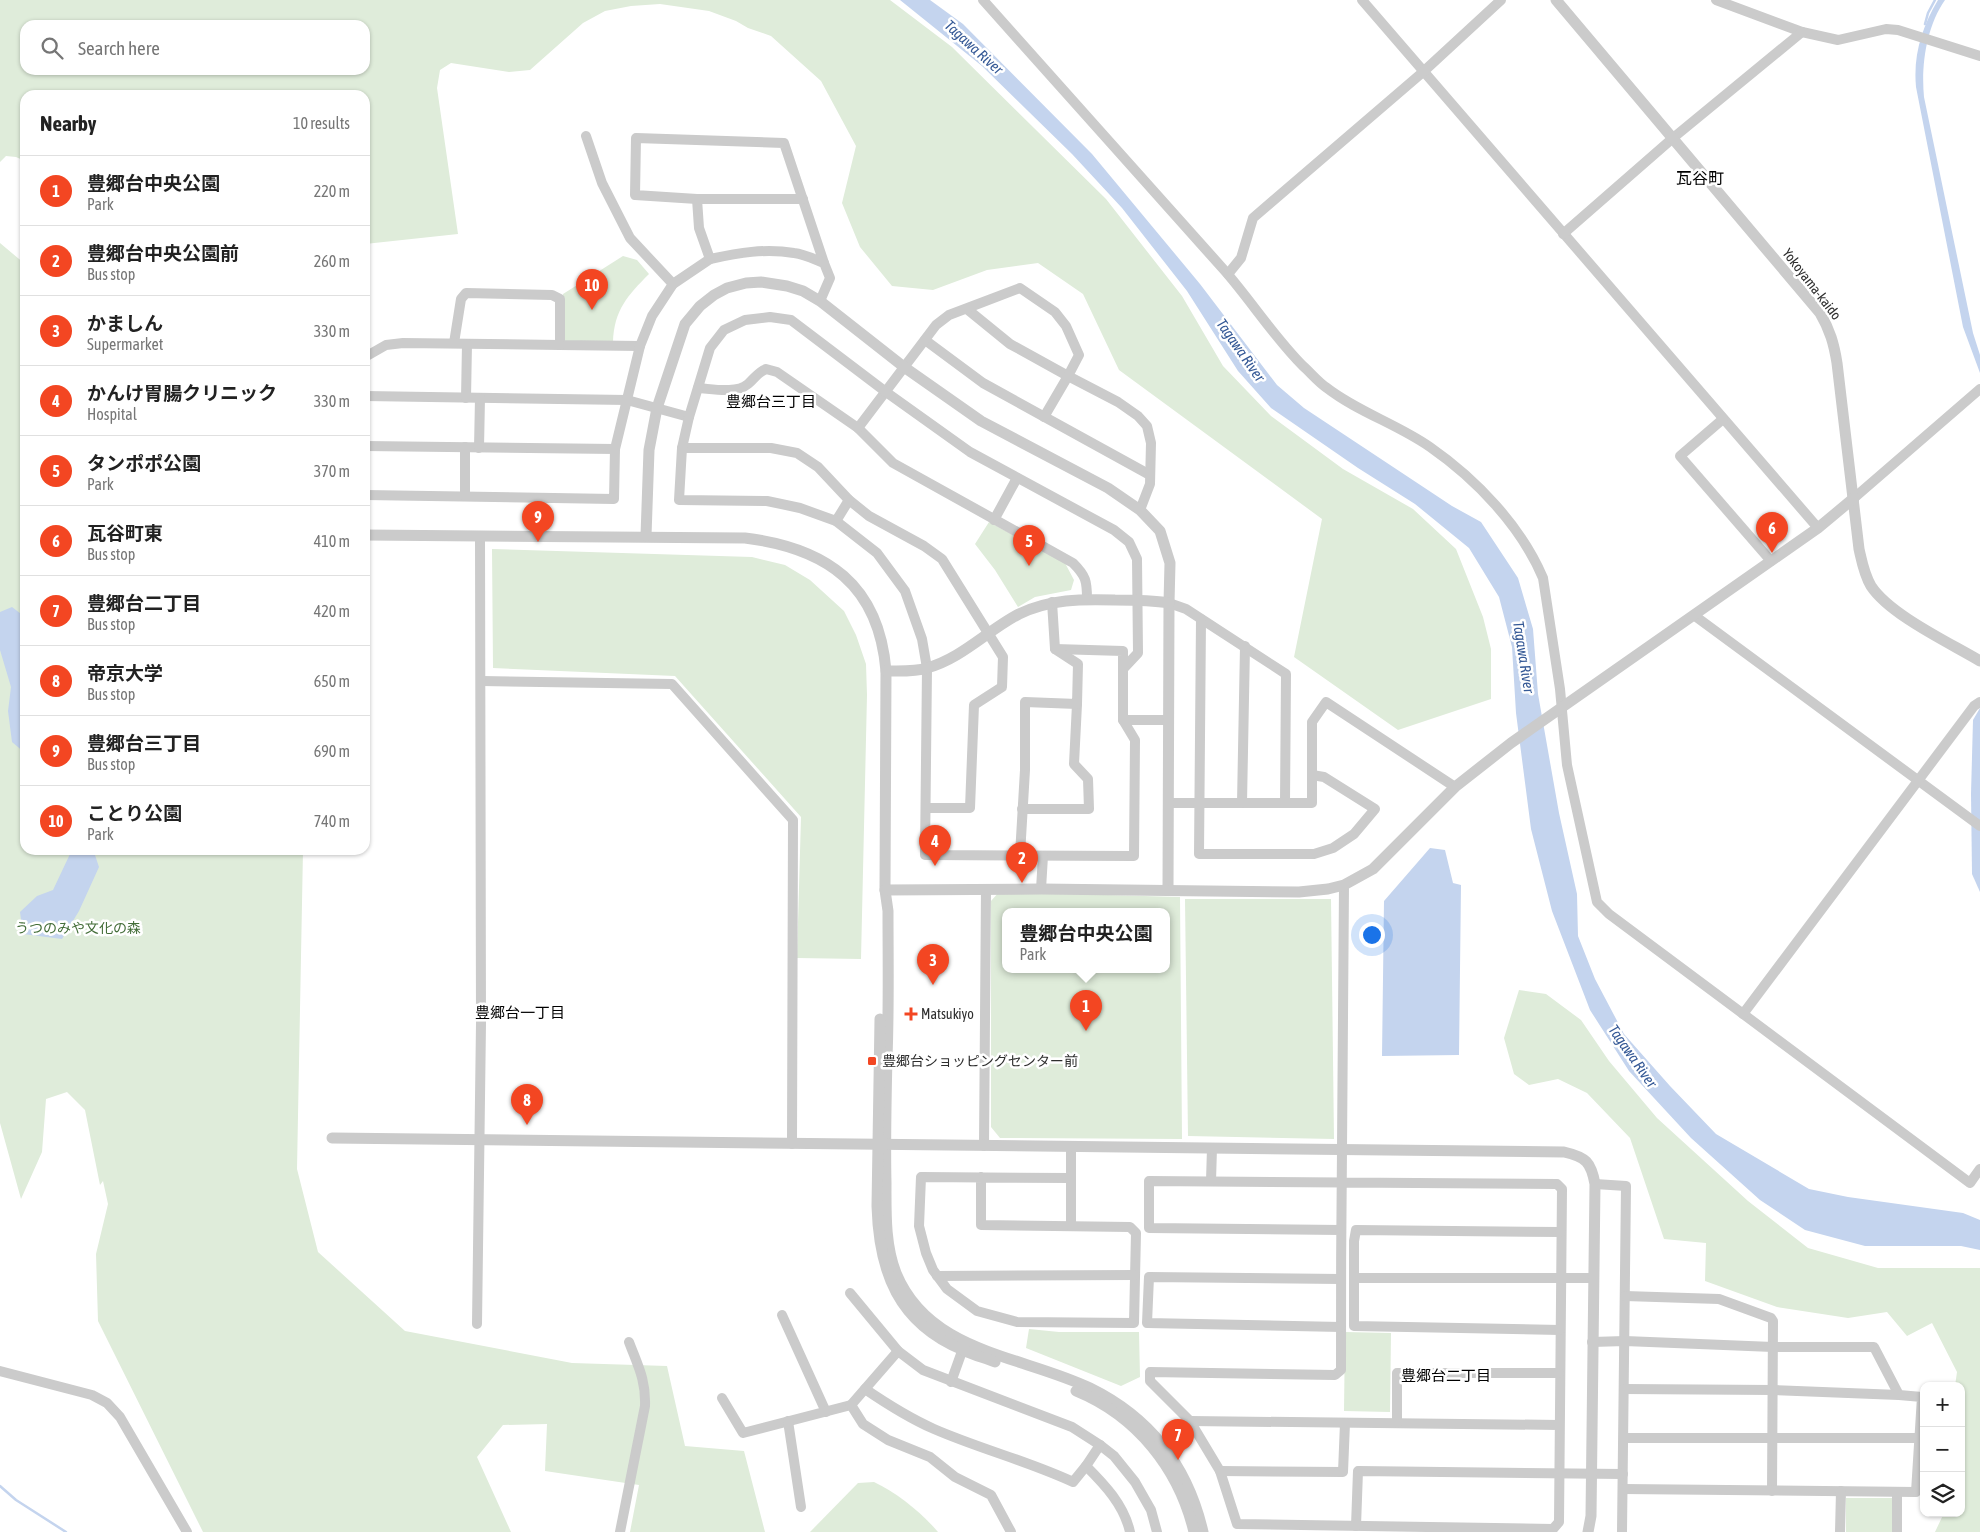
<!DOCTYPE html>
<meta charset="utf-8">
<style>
:root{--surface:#fff;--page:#f2f2f2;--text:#222;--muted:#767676;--line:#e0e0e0;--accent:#f34622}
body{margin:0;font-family:"Asap Condensed","Noto Sans JP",sans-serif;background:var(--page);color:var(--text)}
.controls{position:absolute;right:15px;bottom:15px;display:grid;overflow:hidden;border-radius:10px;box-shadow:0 1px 4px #0004}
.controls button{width:45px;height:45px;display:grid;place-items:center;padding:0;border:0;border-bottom:1px solid var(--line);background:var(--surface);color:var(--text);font:25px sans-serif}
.you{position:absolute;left:1371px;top:934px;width:18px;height:18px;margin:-12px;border:4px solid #fff;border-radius:50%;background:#1a73e8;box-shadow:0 0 0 8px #1a73e833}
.badge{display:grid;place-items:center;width:32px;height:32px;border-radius:50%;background:var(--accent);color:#fff;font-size:16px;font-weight:700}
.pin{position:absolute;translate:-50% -41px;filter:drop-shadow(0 1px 2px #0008)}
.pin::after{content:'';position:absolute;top:26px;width:18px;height:15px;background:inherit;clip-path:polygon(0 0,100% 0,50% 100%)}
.popup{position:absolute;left:1002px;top:908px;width:168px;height:65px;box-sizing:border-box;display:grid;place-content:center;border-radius:10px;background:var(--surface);filter:drop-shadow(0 1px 4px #0005);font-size:16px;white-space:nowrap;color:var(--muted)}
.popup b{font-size:19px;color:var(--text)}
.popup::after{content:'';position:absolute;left:50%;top:100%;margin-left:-10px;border:10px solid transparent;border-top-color:var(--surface)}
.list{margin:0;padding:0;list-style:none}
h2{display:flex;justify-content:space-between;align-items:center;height:65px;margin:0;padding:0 20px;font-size:21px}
h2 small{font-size:16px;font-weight:400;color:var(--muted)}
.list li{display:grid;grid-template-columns:32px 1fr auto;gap:15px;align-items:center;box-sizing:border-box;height:70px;padding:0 20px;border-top:1px solid var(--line)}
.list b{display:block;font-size:19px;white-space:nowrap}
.list p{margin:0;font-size:16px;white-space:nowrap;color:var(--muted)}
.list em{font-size:16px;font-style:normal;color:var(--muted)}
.icon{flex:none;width:28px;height:28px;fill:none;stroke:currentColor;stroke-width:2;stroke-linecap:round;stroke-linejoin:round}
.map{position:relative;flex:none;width:1980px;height:1532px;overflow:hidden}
.search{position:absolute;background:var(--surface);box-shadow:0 1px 4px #0004;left:20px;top:20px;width:350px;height:55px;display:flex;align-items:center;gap:12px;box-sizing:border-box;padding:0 18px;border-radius:15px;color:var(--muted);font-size:19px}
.panel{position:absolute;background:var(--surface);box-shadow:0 1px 4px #0004;left:20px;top:90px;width:350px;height:765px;border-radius:15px}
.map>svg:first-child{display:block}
</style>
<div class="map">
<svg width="1980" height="1532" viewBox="0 0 1980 1532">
<rect width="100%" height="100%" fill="#fff"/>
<g fill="#dfecda" fill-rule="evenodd">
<path d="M 0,0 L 890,0 L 952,47 L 1106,199 L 1182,296 L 1223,366 L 1271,416 L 1343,469 L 1413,509 L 1456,549 L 1483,617 L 1491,649 L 1491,699 L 1398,730 L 1294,657 L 1322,519 L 1119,370 L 1083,294 L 1038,263 L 987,270 L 933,290 L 892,286 L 860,247 L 842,203 L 856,146 L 821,81 L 771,36 L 748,28 L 736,21 L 709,11 L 660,4 L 631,6 L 605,11 L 583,23 L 530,70 L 509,72 L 451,63 L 440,70 L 437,88 L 458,234 L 365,244 L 365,95 L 25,95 L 25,161 L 16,157 L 6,156 L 0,162 ZM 25,25 L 365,25 L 365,70 L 25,70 Z"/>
<polygon points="0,243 25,264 25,850 303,850 297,1169 318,1252 405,1331 572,1363 667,1366 685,1446 744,1451 765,1532 630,1532 639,1485 545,1471 547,1424 503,1425 477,1457 511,1532 203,1532 98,1321 96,1254 108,1204 103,1181 100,1185 85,1110 67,1092 46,1099 42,1152 21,1199 0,1123"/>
<path d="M 623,256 L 637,260 L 649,274 C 628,295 614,310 613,342 L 563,342 L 563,294 Z"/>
<polygon points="989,522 1065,563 1074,580 1071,590 1035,597 1018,607 995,570 975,544"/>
<polygon points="492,549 752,557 785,565 810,580 844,611 856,635 866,664 867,695 861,959 797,958 801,817 675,676 493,668"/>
<path d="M 999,892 L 1180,897 L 1182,1139 L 1000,1138 L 991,1127 L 991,901 ZM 1006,912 L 1166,912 L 1166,970 L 1006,970 Z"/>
<polygon points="1185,899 1331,899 1334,1139 1188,1136"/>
<polygon points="1519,990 1546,994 1581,1020 1609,1061 1657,1118 1748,1201 1808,1248 1878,1268 1980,1268 1980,1532 1935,1532 1944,1513 1961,1513 1961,1386 1955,1386 1957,1372 1932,1323 1907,1336 1887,1312 1848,1318 1777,1307 1705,1281 1706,1243 1664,1239 1630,1138 1587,1093 1558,1079 1529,1085 1514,1074 1504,1038"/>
<polygon points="1029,1329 1059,1332 1139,1332 1140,1377 1121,1386 1026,1348"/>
<polygon points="1345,1332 1391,1333 1390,1412 1344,1411"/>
<path d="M 874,1482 C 897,1493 921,1512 938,1532 L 810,1532 L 858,1483 Z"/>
<rect x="1846" y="1498" width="47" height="34"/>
</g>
<g fill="#c4d4ee">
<polygon points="900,0 930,0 963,24 1092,154 1200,284 1277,385 1304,408 1452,506 1481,522 1518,578 1533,629 1538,694 1559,813 1577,894 1578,936 1595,979 1624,1034 1670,1086 1716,1134 1809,1189 1848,1197 1963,1213 1980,1220 1980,1250 1961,1246 1865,1246 1805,1230 1760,1200 1691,1138 1629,1071 1590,1010 1552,911 1531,829 1516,713 1512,647 1499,597 1469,548 1415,504 1358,468 1271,408 1238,371 1187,291 1122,208 1072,154 982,66"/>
<path d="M 1938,0 L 1945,0 C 1926,27 1921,66 1924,97 L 1973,333 L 1980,355 L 1980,373 L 1963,327 L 1916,87 C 1913,55 1922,27 1938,0 Z"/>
<polygon points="12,607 25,617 25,753 12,742 8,711 11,687 0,650 0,612"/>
<polygon points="1980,708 1980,892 1972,874 1971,794 1973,720"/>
<polygon points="1430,848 1445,850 1453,883 1461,885 1459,1055 1382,1056 1384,901"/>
<polygon points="82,850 94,852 99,867 79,911 62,939 23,934 20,912 37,896 53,890 70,854"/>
</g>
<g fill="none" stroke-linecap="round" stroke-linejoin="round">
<g stroke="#c4d4ee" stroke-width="2.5">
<polyline points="1925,24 1928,13 1935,0"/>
<polyline points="0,1486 16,1500 66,1532"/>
</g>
<g stroke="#cbcbcb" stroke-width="10">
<path d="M 983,0 C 1064,90 1144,181 1225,271 C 1252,302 1274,337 1303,366 C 1311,373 1318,382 1327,388 C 1358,412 1397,424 1430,447 C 1476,479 1521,526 1543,578 L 1560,689 L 1567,765 L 1597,902 L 1609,914 L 1970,1183 L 1980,1169"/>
<polyline points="1362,0 1818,528"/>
<polyline points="1716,0 1802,32 1838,40 1886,29 1898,30 1980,56"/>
<polyline points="586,136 602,183 630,238 673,284"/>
<polyline points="697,199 635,195 636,138 784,143 824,263"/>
<path d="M 803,199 L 697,199 L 699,228 L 710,259 C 738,253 765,248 794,253 C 804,254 814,259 824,263 L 830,278 L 820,301"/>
<polyline points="1563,234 1673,138 1802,32"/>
<polyline points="1228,274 1241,258 1253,218 1423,72 1501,0"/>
<polyline points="967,309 1010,344 1068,376 1044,417"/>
<polyline points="925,340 983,383 1150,475"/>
<polyline points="454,343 461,299 466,293 552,295 560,299 560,345 640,346"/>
<polyline points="365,357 386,345 403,343 560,345"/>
<path d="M 698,388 C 713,389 736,394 748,384 C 755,378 758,372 766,369 L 777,372 L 858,428 L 893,463 L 1073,563 C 1086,576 1087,581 1087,599"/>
<polyline points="365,396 627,400 689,417"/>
<polyline points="466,398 467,344"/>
<polyline points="1723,419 1680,456 1771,561"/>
<polyline points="858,428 936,325 949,315 1020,288 1055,312 1066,326 1079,355 1068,376 1118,402 1138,416 1147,426 1151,443 1150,484 1140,510"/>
<polyline points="365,446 615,449"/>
<polyline points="479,448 480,398"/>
<polyline points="682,448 771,448 797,453 818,467 849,500 869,516 924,546 942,559 1003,657 1002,687 974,705 970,808 926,808"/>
<polyline points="365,495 614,499 615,449 640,346 652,316 673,284 710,259"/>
<polyline points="465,496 465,447"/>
<polyline points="1854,498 1980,389"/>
<polyline points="994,520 1017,478"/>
<polyline points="836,521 849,500"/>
<polyline points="1169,603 1186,609 1286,674 1285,803"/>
<polyline points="1695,616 1980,826"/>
<polyline points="1201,619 1199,854 1314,854 1333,848 1354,834 1375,809 1324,777 1312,775"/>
<polyline points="1055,649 1123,651 1123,720 1135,740 1134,856 925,855 927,668 922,639 905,591 877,553 836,521 800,508 767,501 679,500 682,448 689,417 710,348 724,330 745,320 770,317 791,320 886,392 970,452 1114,530 1129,542 1137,559 1138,653 1123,669"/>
<polyline points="482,681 672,684 793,820 792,1144"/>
<polyline points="1123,720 1169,720"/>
<polyline points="1169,803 1312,803 1312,722 1326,702 1455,787"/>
<polyline points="1242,803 1245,646"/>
<polyline points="1022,809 1089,809 1088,779 1074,764 1077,704"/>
<polyline points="1020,855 1025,770 1025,702 1077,704 1078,664 1055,649 1052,602"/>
<polyline points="1041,889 1043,856"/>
<polyline points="1743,1014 1974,706 1980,702"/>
<polyline points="984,1146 986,889"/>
<polyline points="981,1177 981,1225 1130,1227 1136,1233 1134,1323 1017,1322 977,1311 947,1289 933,1270 926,1253 919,1226 921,1177 1071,1178"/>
<polyline points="1211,1181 1212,1148"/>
<polyline points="1595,1184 1626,1186 1622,1532"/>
<polyline points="1071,1226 1071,1147"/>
<path d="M 1341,1230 L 1149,1228 L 1149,1181 L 1557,1184 L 1562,1189 L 1559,1522 L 1553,1529 L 1237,1524 L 1220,1471 L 1190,1421 L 1150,1381 L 1150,1372 L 1335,1375 L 1341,1370 C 1341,1296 1341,1223 1342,1149 L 1344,885"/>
<polyline points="937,1276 1135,1275"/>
<polyline points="1354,1278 1593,1278"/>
<polyline points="850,1293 898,1351"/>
<polyline points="1625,1296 1719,1299 1771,1318 1773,1321 1772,1491"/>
<polyline points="782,1315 826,1412"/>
<polyline points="477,1324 481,1023 480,536"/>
<polyline points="1341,1327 1147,1323 1149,1277 1341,1279"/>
<polyline points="1560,1330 1354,1326 1354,1241 1356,1230 1561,1232"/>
<polyline points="1592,1342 1625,1341 1773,1347 1874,1347 1899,1395 1922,1397 1916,1492 1623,1489"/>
<polyline points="0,1371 92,1395 107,1403 120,1417 187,1532"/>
<polyline points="951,1382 965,1343"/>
<path d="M 865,1389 C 887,1404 909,1418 934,1429 C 980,1449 1028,1461 1073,1482 L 1086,1466"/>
<polyline points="1624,1389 1773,1390 1899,1395"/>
<polyline points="722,1398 743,1433 851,1405"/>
<polyline points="788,1421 801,1507"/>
<polyline points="1190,1421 1559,1425"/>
<polyline points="1397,1423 1397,1373 1559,1373"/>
<polyline points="1624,1438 1920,1438"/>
<path d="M 1100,1445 L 1086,1466 C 1105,1485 1124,1505 1130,1532"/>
<polyline points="1220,1471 1343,1472 1345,1423"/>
<polyline points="1356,1526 1358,1471 1623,1474"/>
<path d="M 620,1532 L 645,1406 C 646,1380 638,1366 629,1342"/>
<polyline points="1011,1532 991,1495 955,1477 930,1457 888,1440 863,1424 851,1405 898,1351 923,1370 1072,1427 1100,1445 1114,1456 1135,1482 1151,1510 1157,1532"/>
<polyline points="1840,1532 1841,1491"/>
<polyline points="1897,1532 1897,1492"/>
</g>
<g stroke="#cbcbcb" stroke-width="11">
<path d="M 1556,0 L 1820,313 C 1830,330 1834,344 1837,363 L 1859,549 C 1862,562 1864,574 1871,586 C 1890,615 1950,643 1980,661"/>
<path d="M 365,535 L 745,538 C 827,548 879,585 886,671 L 885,890 L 888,911 C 888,959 889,1008 887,1057 C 886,1099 885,1141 886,1183 C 886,1213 885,1245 896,1273 C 929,1353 1021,1355 1090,1388 C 1151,1418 1188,1467 1203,1532"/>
<polyline points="646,536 649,450 657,408 685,324 700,306 714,295 727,288 746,283 761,282 787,286 803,291 820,301 904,367 981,421 1108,488 1140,510 1160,531 1170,563 1169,603 1168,890"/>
<path d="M 886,671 C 899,671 915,672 927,668 C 961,659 988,630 1019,614 C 1050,599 1081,599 1115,600 C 1133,600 1151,600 1169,603"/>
<polyline points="885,890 1041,889 1299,892 1328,889 1344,885 1373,869 1455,787 1511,743 1818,528 1854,498"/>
<path d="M 880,1019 L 877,1206 C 879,1272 898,1323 963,1350 C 973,1355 985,1358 995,1362"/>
<path d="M 332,1138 L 1564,1152 C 1586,1157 1591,1162 1595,1184 L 1591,1516 L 1588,1532"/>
<path d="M 1076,1391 C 1137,1416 1179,1469 1194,1532"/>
</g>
</g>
<g fill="#f34622" stroke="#fff" stroke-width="2">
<path d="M908.5 1006.5h5v5h5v5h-5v5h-5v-5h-5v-5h5z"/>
<rect x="867" y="1056" width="10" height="10" rx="2.5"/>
</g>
<g text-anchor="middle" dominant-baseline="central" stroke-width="5" stroke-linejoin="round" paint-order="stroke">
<g font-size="14" fill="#2e2e2e" stroke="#fff">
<text transform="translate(1812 284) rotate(52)">Yokoyama-kaido</text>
</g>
<g font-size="14" fill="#436d38" stroke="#fff">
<text x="78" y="928">うつのみや文化の森</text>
</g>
<g font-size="14" fill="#2e2e2e" stroke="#fff" text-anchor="start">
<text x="921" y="1014">Matsukiyo</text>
<text x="882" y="1061">豊郷台ショッピングセンター前</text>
</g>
<g font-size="15" font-style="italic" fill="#355996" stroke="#fff">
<text transform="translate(974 47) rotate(42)">Tagawa River</text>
<text transform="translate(1241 350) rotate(55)">Tagawa River</text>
<text transform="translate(1524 657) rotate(81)">Tagawa River</text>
<text transform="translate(1633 1056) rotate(55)">Tagawa River</text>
</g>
<g font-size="15" fill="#000" stroke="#fff">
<text x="771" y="401">豊郷台三丁目</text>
<text x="520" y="1012">豊郷台一丁目</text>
<text x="1446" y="1375">豊郷台二丁目</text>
</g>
<g font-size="16" fill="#000" stroke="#fff">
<text x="1700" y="178">瓦谷町</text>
</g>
</g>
</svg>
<div class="controls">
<button>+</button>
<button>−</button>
<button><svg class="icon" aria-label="layers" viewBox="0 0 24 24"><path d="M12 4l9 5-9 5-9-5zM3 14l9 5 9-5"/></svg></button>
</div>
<div class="you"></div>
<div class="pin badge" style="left:1086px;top:1031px">1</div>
<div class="popup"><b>豊郷台中央公園</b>Park</div>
<div class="pin badge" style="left:1022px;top:883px">2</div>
<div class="pin badge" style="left:933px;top:985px">3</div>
<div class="pin badge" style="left:935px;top:866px">4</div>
<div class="pin badge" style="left:1029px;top:566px">5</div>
<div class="pin badge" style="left:1772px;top:553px">6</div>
<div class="pin badge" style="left:1178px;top:1460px">7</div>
<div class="pin badge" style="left:527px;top:1125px">8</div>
<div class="pin badge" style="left:538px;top:542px">9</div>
<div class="pin badge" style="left:592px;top:310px">10</div>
<div class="search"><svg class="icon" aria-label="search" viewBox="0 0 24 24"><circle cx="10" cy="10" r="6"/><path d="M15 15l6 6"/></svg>Search here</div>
<section class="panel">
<h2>Nearby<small>10 results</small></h2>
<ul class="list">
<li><span class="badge">1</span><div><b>豊郷台中央公園</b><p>Park</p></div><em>220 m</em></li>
<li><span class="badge">2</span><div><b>豊郷台中央公園前</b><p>Bus stop</p></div><em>260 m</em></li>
<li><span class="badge">3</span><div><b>かましん</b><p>Supermarket</p></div><em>330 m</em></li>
<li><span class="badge">4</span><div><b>かんけ胃腸クリニック</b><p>Hospital</p></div><em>330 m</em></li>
<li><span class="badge">5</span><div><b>タンポポ公園</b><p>Park</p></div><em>370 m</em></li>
<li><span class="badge">6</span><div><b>瓦谷町東</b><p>Bus stop</p></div><em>410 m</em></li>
<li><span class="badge">7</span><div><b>豊郷台二丁目</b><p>Bus stop</p></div><em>420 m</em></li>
<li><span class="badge">8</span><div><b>帝京大学</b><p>Bus stop</p></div><em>650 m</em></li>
<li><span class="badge">9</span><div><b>豊郷台三丁目</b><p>Bus stop</p></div><em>690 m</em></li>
<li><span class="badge">10</span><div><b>ことり公園</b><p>Park</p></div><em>740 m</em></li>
</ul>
</section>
</div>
